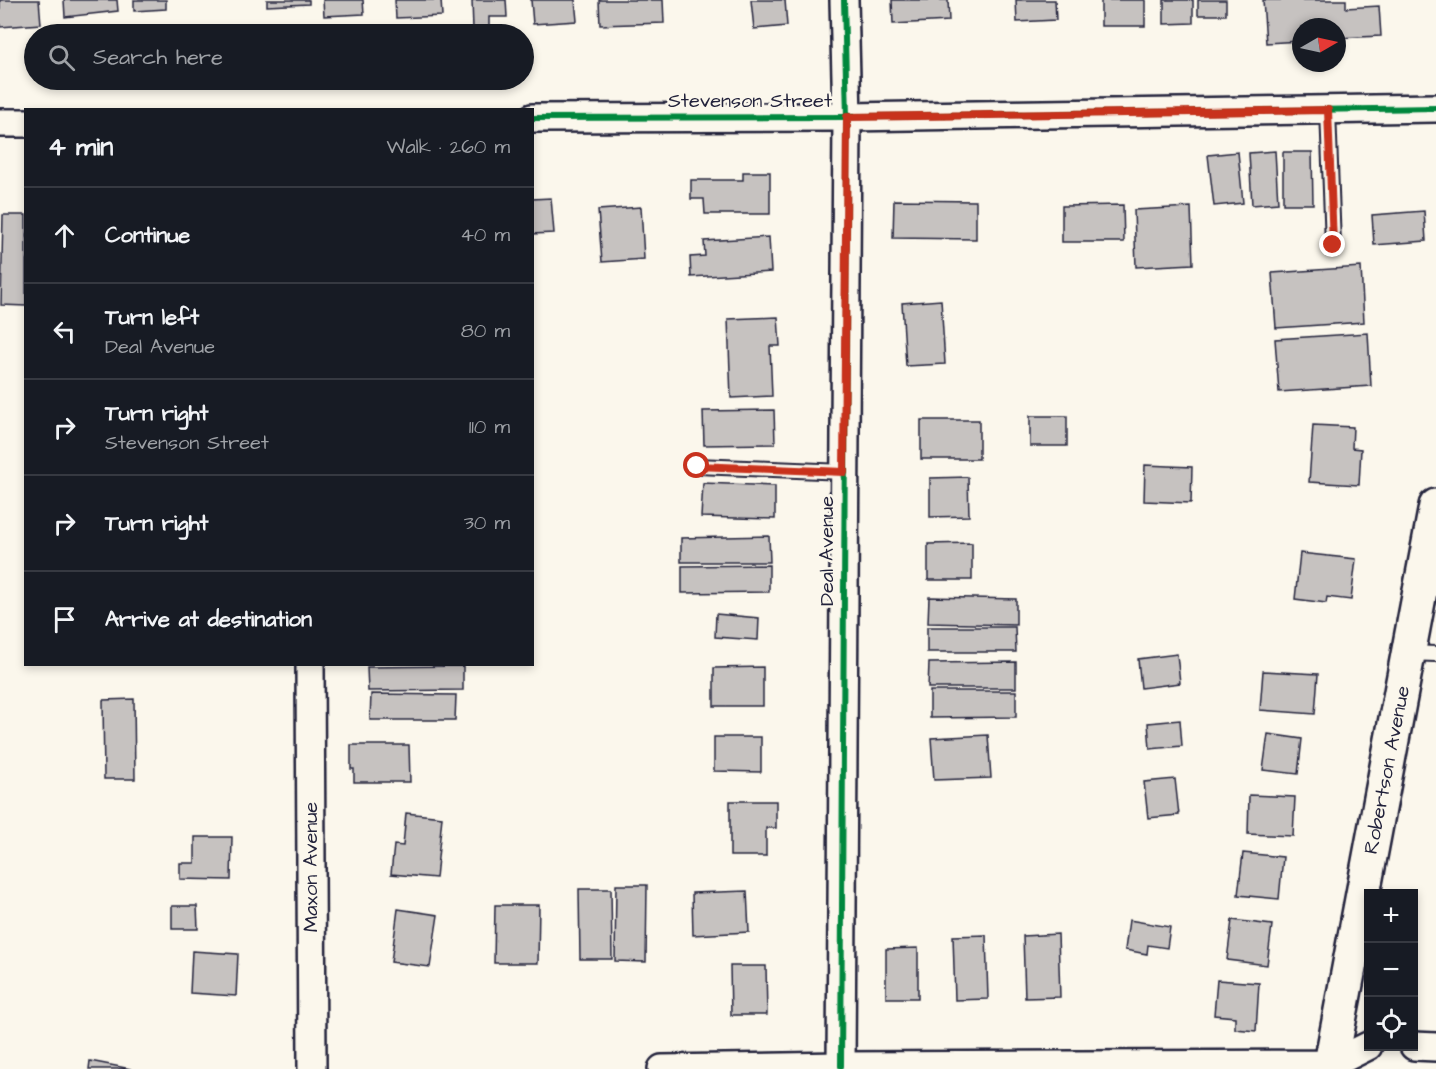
<!DOCTYPE html>
<meta charset="utf-8">
<style>
:root{--surface:#171b24;--page:#20242c;--text:#f1f3f6;--muted:#9ea1a6;--line:#363941}
body{margin:0;font-family:"Architects Daughter",sans-serif;background:var(--page);color:var(--text)}
.controls{position:absolute;right:18px;bottom:18px;display:grid;overflow:hidden;border-radius:0px;box-shadow:0 3px 9px #0003}
.controls button{width:54px;height:54px;display:grid;place-items:center;padding:0;border:0;border-bottom:2px solid var(--line);background:var(--surface);color:var(--text);font:30px sans-serif}
.compass{position:absolute;left:1292px;top:18px;width:54px;height:54px;border-radius:50%;background:var(--surface);box-shadow:0 3px 9px #0003;rotate:81deg}
.stop{position:absolute;width:18px;height:18px;margin:-14px;border:4px solid #c8321e;border-radius:50%;background:#fff}
.stop.end{background:#c8321e;border-color:#fff;box-shadow:0 2px 6px #0008}
.list{margin:0;padding:0;list-style:none}
h2{display:flex;justify-content:space-between;align-items:center;height:78px;margin:0;padding:0 24px;font-size:26px}
h2 small{font-size:20px;font-weight:400;color:var(--muted)}
.list li{display:grid;grid-template-columns:39px 1fr auto;gap:18px;align-items:center;box-sizing:border-box;height:96px;padding:0 24px;border-top:2px solid var(--line)}
.list b{display:block;font-size:22px;white-space:nowrap}
.list p{margin:0;font-size:20px;white-space:nowrap;color:var(--muted)}
.list em{font-size:20px;font-style:normal;color:var(--muted)}
.icon{flex:none;width:33px;height:33px;fill:none;stroke:currentColor;stroke-width:2;stroke-linecap:round;stroke-linejoin:round}
.map{position:relative;flex:none;width:1436px;height:1069px;overflow:hidden}
.search{position:absolute;background:var(--surface);box-shadow:0 3px 9px #0003;left:24px;top:24px;width:510px;height:66px;display:flex;align-items:center;gap:15px;box-sizing:border-box;padding:0 21px;border-radius:33px;color:var(--muted);font-size:22px}
.panel{position:absolute;background:var(--surface);box-shadow:0 3px 9px #0003;left:24px;top:108px;width:510px;height:558px;border-radius:0px}
.map>svg:first-child{display:block}
</style>
<div class="map">
<svg width="1436" height="1069" viewBox="0 0 1436 1069">
<rect width="100%" height="100%" fill="#fbf7ec"/>
<filter id="ink" filterUnits="userSpaceOnUse"><feTurbulence type="fractalNoise" baseFrequency=".0167" numOctaves="2"/><feDisplacementMap in="SourceGraphic" scale="12" xChannelSelector="R" yChannelSelector="G"/><feConvolveMatrix kernelMatrix="1 2 1 2 8 2 1 2 1" color-interpolation-filters="sRGB"/></filter>
<g filter="url(#ink)">
<g fill="#c6c2c0" stroke="#22223b" stroke-width="1.5">
<polygon points="0,0 39,0 41,24 0,27"/>
<polygon points="64,0 117,0 118,11 65,17"/>
<polygon points="134,0 166,0 166,9 134,11"/>
<polygon points="267,0 309,0 309,4 267,6"/>
<polygon points="323,0 363,0 364,14 324,16"/>
<polygon points="395,0 441,0 442,16 396,18"/>
<polygon points="472,0 506,0 507,17 489,17 489,28 473,29"/>
<polygon points="531,0 575,0 577,21 533,24"/>
<polygon points="599,0 663,0 664,23 600,25"/>
<polygon points="751,0 785,0 787,26 754,29"/>
<polygon points="892,0 948,0 949,21 893,24"/>
<polygon points="1016,0 1055,0 1056,20 1017,22"/>
<rect x="1101" y="0" width="44" height="26"/>
<polygon points="1164,0 1193,0 1193,23 1164,24"/>
<rect x="1198" y="0" width="28" height="15"/>
<polygon points="1263,0 1346,0 1346,8 1379,6 1381,36 1337,38 1337,27 1301,27 1301,41 1266,43"/>
<polygon points="1275,151 1278,203 1252,205 1249,153"/>
<polygon points="1238,152 1243,203 1214,206 1208,155"/>
<polygon points="1283,152 1312,152 1313,204 1283,204"/>
<polygon points="743,172 770,172 770,214 705,214 704,199 691,199 691,180 743,180"/>
<polygon points="551,198 554,233 532,234 532,199"/>
<polygon points="894,200 976,201 976,239 893,238"/>
<polygon points="1123,205 1124,242 1062,242 1062,206"/>
<polygon points="641,207 644,259 602,262 598,210"/>
<polygon points="1191,207 1193,264 1136,267 1134,210"/>
<polygon points="1424,211 1426,241 1374,245 1372,215"/>
<polygon points="3,215 26,215 26,306 1,305"/>
<polygon points="769,237 771,272 691,277 690,257 705,256 704,241"/>
<polygon points="1361,267 1364,322 1276,328 1272,273"/>
<polygon points="941,300 945,364 906,366 902,303"/>
<polygon points="778,317 780,346 770,346 772,396 731,398 728,319"/>
<polygon points="1368,333 1371,386 1279,392 1275,339"/>
<polygon points="774,410 775,444 704,445 703,411"/>
<rect x="1030" y="416" width="37" height="30"/>
<rect x="921" y="420" width="58" height="39"/>
<polygon points="1313,425 1353,427 1352,448 1361,449 1359,485 1309,482"/>
<polygon points="1145,465 1192,467 1191,503 1144,501"/>
<polygon points="968,477 969,516 930,517 930,478"/>
<polygon points="703,483 775,486 775,519 701,517"/>
<polygon points="769,536 770,562 681,562 681,538"/>
<polygon points="972,543 972,580 928,580 928,544"/>
<polygon points="1300,553 1356,559 1351,600 1327,597 1326,603 1295,599"/>
<polygon points="769,565 769,592 682,593 682,566"/>
<polygon points="929,597 1016,599 1016,625 928,623"/>
<polygon points="716,614 759,618 758,640 715,637"/>
<polygon points="927,627 1015,627 1016,652 927,652"/>
<polygon points="1177,654 1180,683 1141,688 1138,659"/>
<polygon points="1016,662 1016,688 928,688 929,663"/>
<polygon points="463,666 463,690 368,691 367,667"/>
<polygon points="763,667 763,706 714,706 714,668"/>
<polygon points="1263,671 1318,674 1315,714 1260,710"/>
<polygon points="930,691 1016,691 1016,717 930,718"/>
<polygon points="371,694 456,695 455,720 370,720"/>
<polygon points="134,699 135,779 104,779 103,700"/>
<polygon points="1180,720 1182,746 1150,749 1148,723"/>
<polygon points="1268,734 1302,739 1298,774 1263,770"/>
<polygon points="988,735 991,778 934,780 931,738"/>
<polygon points="714,737 761,737 761,772 714,771"/>
<polygon points="351,745 409,745 410,782 354,782 354,769 351,769"/>
<polygon points="1175,779 1179,815 1148,818 1144,782"/>
<polygon points="1249,795 1295,797 1293,836 1248,834"/>
<polygon points="730,801 776,801 776,828 766,828 766,856 730,856"/>
<polygon points="406,813 442,817 436,878 391,874 394,845 403,846"/>
<polygon points="195,837 232,837 231,880 180,879 180,863 195,863"/>
<polygon points="1243,853 1283,857 1279,899 1238,895"/>
<polygon points="616,885 647,885 646,962 615,961"/>
<polygon points="579,889 611,889 612,959 580,959"/>
<polygon points="747,891 749,932 693,935 692,893"/>
<polygon points="495,905 539,905 538,963 494,963"/>
<polygon points="172,906 197,906 198,929 172,929"/>
<polygon points="398,909 438,915 430,967 391,962"/>
<polygon points="1129,920 1170,927 1167,948 1148,945 1147,954 1125,950"/>
<polygon points="1232,920 1272,925 1267,965 1227,960"/>
<polygon points="1058,934 1060,997 1025,998 1023,936"/>
<polygon points="986,935 988,999 955,1000 953,936"/>
<polygon points="918,948 918,998 886,998 886,949"/>
<polygon points="192,951 238,954 236,996 190,993"/>
<polygon points="730,966 766,966 767,1015 731,1015"/>
<polygon points="1217,980 1259,983 1256,1031 1235,1029 1235,1017 1214,1015"/>
<polygon points="90,1061 131,1069 89,1069"/>
</g>
<g fill="none" stroke-linecap="round" stroke-linejoin="round">
<defs>
<g id="service">
<polyline points="1328,110 1333,245"/>
<polyline points="697,466 844,472"/>
<polyline points="1408,653 1436,654"/>
</g>
<g id="minor">
<polyline points="532,118 847,117 1436,108"/>
<polyline points="0,123 26,123"/>
<polyline points="310,664 312,1069"/>
<polyline points="1414,1046 1436,1047"/>
<polyline points="841,1066 847,117 844,0"/>
<polyline points="662,1069 841,1066 1332,1064 1368,1046"/>
</g>
<polyline id="tertiary" points="1330,1069 1436,506"/>
</defs>
<use href="#service" stroke="#22223b" stroke-width="18"/>
<use href="#minor" stroke="#22223b" stroke-width="32"/>
<use href="#tertiary" stroke="#22223b" stroke-width="38"/>
<use href="#service" stroke="#fbf7ec" stroke-width="14"/>
<use href="#minor" stroke="#fbf7ec" stroke-width="27"/>
<use href="#tertiary" stroke="#fbf7ec" stroke-width="33"/>
<defs>
<g id="cycleway">
<polyline points="532,118 847,117 1436,108"/>
<polyline points="841,1066 847,117 844,0"/>
</g>
</defs>
<use href="#cycleway" stroke="#fbf7ec" stroke-width="10"/>
<use href="#cycleway" stroke="#00873e" stroke-width="6"/>
</g>
</g>
<g fill="none" stroke-linecap="round" stroke-linejoin="round" filter="url(#ink)">
<polyline stroke="#c8321e" stroke-width="8" points="697,466 844,472 847,117 1328,110 1333,245"/>
</g>
<g text-anchor="middle" dominant-baseline="central" stroke-width="5" stroke-linejoin="round" paint-order="stroke">
<g font-size="20" fill="#22223b" stroke="#fbf7ec">
<text x="750" y="101">Stevenson Street</text>
<text transform="translate(827 551) rotate(-90)">Deal Avenue</text>
<text transform="translate(1387 770) rotate(-79)">Robertson Avenue</text>
<text transform="translate(311 867) rotate(-90)">Maxon Avenue</text>
</g>
</g>
</svg>
<div class="controls">
<button>+</button>
<button>−</button>
<button><svg class="icon" aria-label="locate" viewBox="0 0 24 24"><circle cx="12" cy="12" r="6"/><path d="M12 2v4M12 18v4M2 12h4M18 12h4"/></svg></button>
</div>
<svg class="compass" viewBox="-18 -18 36 36"><path d="M0-13l5 13h-10z" fill="#e53935"/><path d="M0 13l5-13h-10z" fill="#9ea1a6"/></svg>
<div class="stop" style="left:697px;top:466px"></div>
<div class="stop end" style="left:1333px;top:245px"></div>
<div class="search"><svg class="icon" aria-label="search" viewBox="0 0 24 24"><circle cx="10" cy="10" r="6"/><path d="M15 15l6 6"/></svg>Search here</div>
<section class="panel">
<h2>4 min<small>Walk · 260 m</small></h2>
<ul class="list">
<li><svg class="icon" aria-label="ahead" viewBox="0 0 24 24"><path d="M12 20V5M6 11l6-6 6 6"/></svg><div><b>Continue</b></div><em>40 m</em></li>
<li><svg class="icon" aria-label="left" viewBox="0 0 24 24"><path d="M17 20v-9H6M10 6l-5 5 5 5"/></svg><div><b>Turn left</b><p>Deal Avenue</p></div><em>80 m</em></li>
<li><svg class="icon" aria-label="right" viewBox="0 0 24 24"><path d="M7 20v-9h11M14 6l5 5-5 5"/></svg><div><b>Turn right</b><p>Stevenson Street</p></div><em>110 m</em></li>
<li><svg class="icon" aria-label="right" viewBox="0 0 24 24"><path d="M7 20v-9h11M14 6l5 5-5 5"/></svg><div><b>Turn right</b></div><em>30 m</em></li>
<li><svg class="icon" aria-label="arrive" viewBox="0 0 24 24"><path d="M6 21V4h12l-3 4 3 4H6"/></svg><div><b>Arrive at destination</b></div></li>
</ul>
</section>
</div>
